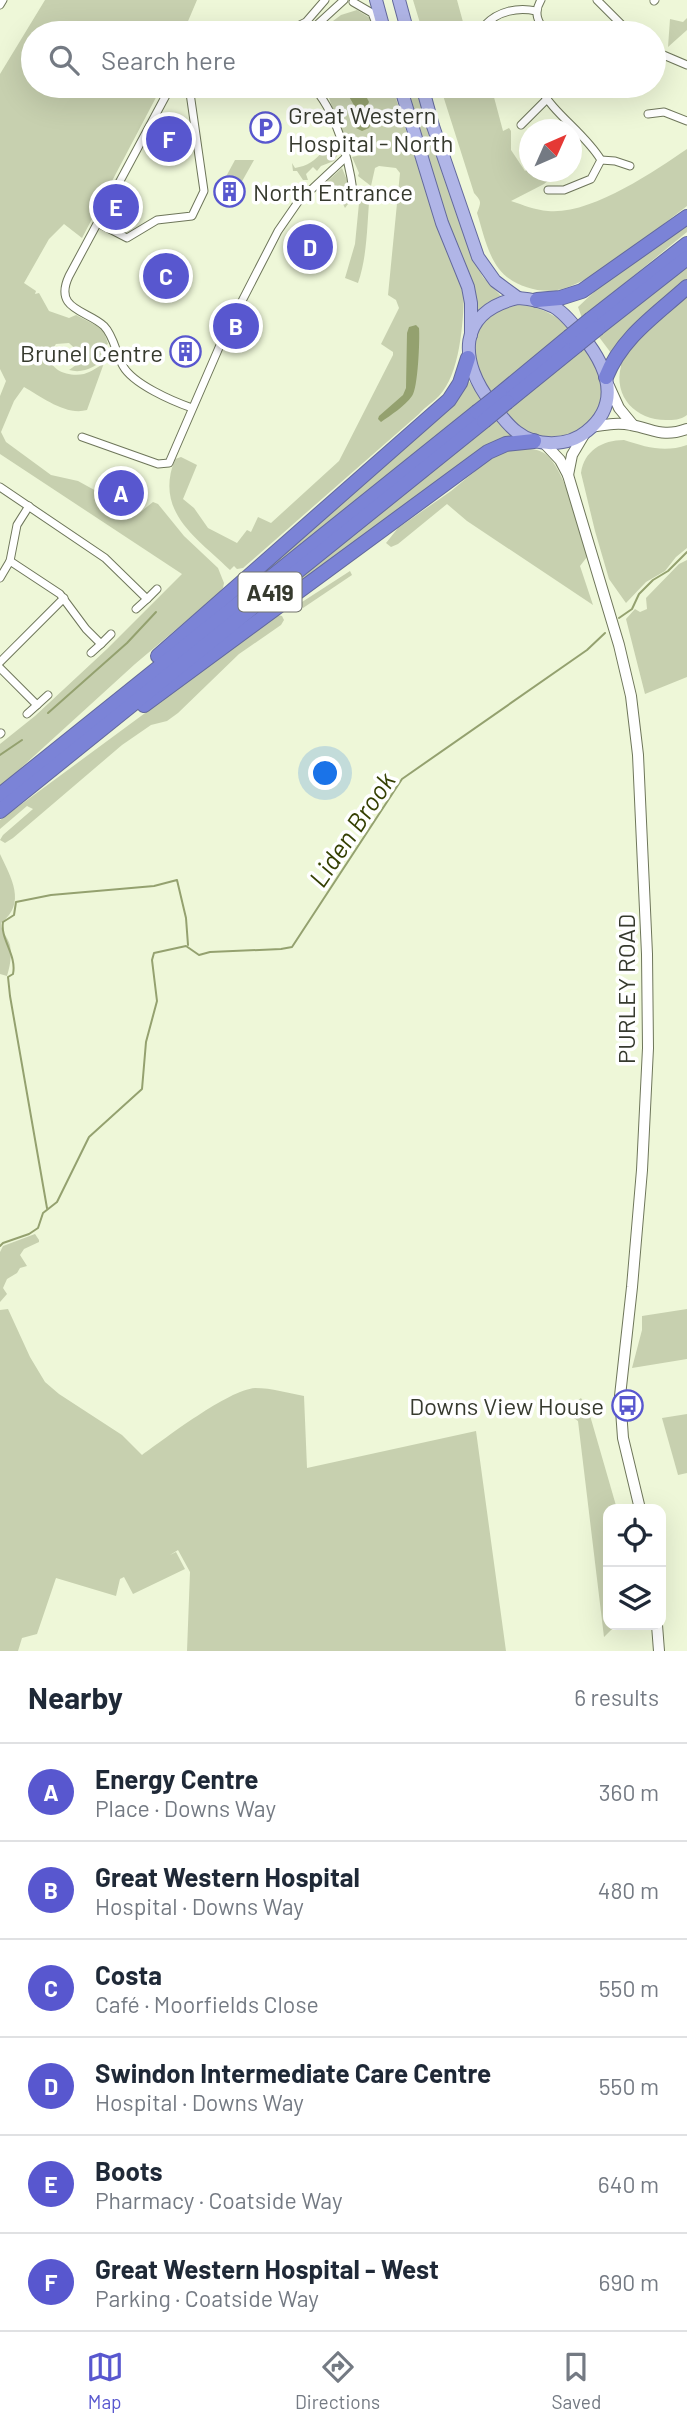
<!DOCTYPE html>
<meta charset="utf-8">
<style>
:root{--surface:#fff;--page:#f6f6f7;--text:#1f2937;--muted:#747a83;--line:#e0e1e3;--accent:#5857cf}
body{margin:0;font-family:Barlow,sans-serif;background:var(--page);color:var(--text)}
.controls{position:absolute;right:21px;bottom:21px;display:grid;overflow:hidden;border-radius:14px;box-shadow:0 7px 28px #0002}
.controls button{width:63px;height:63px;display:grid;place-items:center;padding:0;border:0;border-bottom:2px solid var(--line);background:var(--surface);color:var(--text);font:35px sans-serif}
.compass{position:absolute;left:519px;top:119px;width:63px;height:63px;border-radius:50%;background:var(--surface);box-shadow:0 7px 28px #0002;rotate:45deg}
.you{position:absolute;left:326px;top:774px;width:24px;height:24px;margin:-18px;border:5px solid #fff;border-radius:50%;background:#1a73e8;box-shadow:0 0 0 10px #1a73e833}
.badge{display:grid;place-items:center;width:46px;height:46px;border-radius:50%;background:var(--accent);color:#fff;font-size:23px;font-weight:700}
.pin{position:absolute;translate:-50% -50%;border:4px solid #fff;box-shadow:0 2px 7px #0006}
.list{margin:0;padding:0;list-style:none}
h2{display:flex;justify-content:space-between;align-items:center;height:91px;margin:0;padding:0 28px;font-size:30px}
h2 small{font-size:23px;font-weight:400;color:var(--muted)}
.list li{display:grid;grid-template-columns:46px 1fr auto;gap:21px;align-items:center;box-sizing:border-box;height:98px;padding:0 28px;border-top:2px solid var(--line)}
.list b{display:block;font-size:26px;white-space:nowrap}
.list p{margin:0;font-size:23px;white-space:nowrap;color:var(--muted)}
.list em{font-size:23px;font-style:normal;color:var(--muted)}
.icon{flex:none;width:38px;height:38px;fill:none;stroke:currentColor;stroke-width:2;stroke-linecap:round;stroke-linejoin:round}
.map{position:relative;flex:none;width:687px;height:1651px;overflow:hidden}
.search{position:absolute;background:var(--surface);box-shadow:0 7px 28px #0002;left:21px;right:21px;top:21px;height:77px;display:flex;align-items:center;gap:18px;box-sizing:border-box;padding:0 24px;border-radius:38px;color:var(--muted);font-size:26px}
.sheet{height:679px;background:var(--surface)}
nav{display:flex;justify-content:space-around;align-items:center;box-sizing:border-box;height:98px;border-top:2px solid var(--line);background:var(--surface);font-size:19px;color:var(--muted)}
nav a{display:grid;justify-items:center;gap:4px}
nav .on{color:var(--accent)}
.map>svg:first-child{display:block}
</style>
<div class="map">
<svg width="687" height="1651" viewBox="0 0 687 1651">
<rect width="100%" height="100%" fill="#eef7d8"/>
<g fill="#c7d0af">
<path d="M 45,0 L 197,0 L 183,33 L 33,33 L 33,86 L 162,86 L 82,238 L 64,224 L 49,239 L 24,283 L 36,291 L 35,294 L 39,293 L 49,311 L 69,318 L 76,315 L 103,329 L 108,344 L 106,345 L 106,357 C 96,367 83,374 69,370 L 76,365 C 80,355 76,349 69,343 L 56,344 L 49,354 C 49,371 69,377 84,374 C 91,372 98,367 104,363 L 87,410 C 66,416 42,397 24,387 L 14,401 L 1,432 L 6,442 L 51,475 L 78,481 L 138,514 L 153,502 L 158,504 L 184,536 L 218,568 L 224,583 L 223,588 L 218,594 L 135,664 L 0,787 L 0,744 L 35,716 L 107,649 L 182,574 L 0,454 L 0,396 L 6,381 L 0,369 L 0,74 Z"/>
<polygon points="413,0 457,0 466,33 475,33 423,33"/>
<polygon points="357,10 370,18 375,33 317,33 341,15"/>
<polygon points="687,18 687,30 668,47 670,19 683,22"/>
<path d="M 319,86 L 392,86 L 413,152 L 464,295 C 463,324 460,374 439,396 C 432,403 426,406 419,414 L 243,568 L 237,569 L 234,566 L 230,570 C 196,537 154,512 175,459 L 181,457 L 197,465 L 183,499 L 194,508 L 208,528 L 237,543 L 247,530 L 251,532 L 258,517 L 271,523 L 339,461 L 393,355 L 393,352 L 381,344 L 399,308 L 396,300 L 388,295 L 400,173 L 396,168 L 379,166 L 375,168 L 371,186 L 358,176 L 359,173 L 352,157 L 375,152 L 372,142 L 354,147 L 344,141 L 329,98 Z"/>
<polygon points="404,86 417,86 475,263 483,277 501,296 487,303 476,313"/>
<path d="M 440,86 L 491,86 L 503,131 L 509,128 L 511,131 L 511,150 L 525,171 L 529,168 L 530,172 L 559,172 L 544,184 L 511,201 C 523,205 535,210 548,211 C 591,215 653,172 687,149 L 687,206 C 652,232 603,277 562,289 C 541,295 512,286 499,269 C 487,253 483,232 477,213 C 481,202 482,202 474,193 Z"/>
<path d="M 323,151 L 335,156 L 338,154 L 334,161 L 321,166 L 317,171 L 313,167 L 306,174 L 308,180 L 303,180 L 297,171 L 293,171 L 292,163 L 295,168 C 307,166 315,161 323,151 Z"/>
<polygon points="235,160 254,160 236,192 222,184"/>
<polygon points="342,168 349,185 348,204 345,208 341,200 335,194 326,196 320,192 322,186"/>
<path d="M 357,186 L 370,191 C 367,221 368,254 358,283 L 345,278 L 355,244 L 360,193 L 357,191 Z"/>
<polygon points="687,220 687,232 582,318 578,307 594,292 592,290"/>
<polygon points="687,267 687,281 611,353 599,337"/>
<path d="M 687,293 L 687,415 C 680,420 674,420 666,420 C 636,420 613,397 621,366 L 619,362 L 627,349 Z"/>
<path d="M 513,305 C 536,304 552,313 570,327 L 562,333 L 564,336 L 501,387 L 499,385 L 489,393 L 474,366 L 475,338 L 481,325 L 495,311 Z"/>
<path d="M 586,347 C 611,380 607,427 561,437 C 550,439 535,438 524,433 C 517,429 511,419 505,413 L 514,406 L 512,403 L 574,352 L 577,355 Z"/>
<polygon points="468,380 482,399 197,629 455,403"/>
<polygon points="497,418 515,437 181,671"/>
<path d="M 624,440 C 646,447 664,453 687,445 L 687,548 L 676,557 L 665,571 L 646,582 L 626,603 L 609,579 L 595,531 L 581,473 C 584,451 602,440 624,440 Z"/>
<path d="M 517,448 C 526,449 536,448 544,453 C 565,467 577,524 586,548 L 587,557 L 580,566 L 593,605 L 467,521 L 447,504 L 398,544 L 391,547 L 386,543 L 398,528 L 451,491 L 491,458 L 502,451 Z"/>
<polygon points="687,560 687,677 645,694 626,619 635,609 640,612 647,609 646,598 679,564"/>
<polygon points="350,571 352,575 303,608 300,606 302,602"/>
<polygon points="278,615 282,616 284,620 281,625 239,654 178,713 167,721 151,725 122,745 13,838 5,843 0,840 3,835 33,809 27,806 0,829 0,820"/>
<path d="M 0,854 C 11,878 27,903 1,923 C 1,932 8,937 10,945 C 12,956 10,966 7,976 L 0,974 Z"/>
<polygon points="35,1234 39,1240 39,1242 24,1249 20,1255 27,1266 20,1268 17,1273 7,1279 3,1288 7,1294 0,1302 0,1252 3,1246"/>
<path d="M 8,1309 L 30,1357 L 45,1382 L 59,1394 L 122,1435 L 142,1455 C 166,1438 228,1390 255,1388 C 272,1388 288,1393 304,1396 L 307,1468 L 476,1431 L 506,1651 L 187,1651 L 190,1572 L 178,1550 L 170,1555 L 176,1552 L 185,1569 L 133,1594 L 124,1577 L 120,1579 L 116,1596 L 56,1578 L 37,1634 L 22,1638 L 18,1651 L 0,1651 L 0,1310 Z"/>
<polygon points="687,1309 687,1359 632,1368 642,1330 642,1316"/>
<polygon points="581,1398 589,1412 617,1509 608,1509 608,1625 616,1625 604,1637 578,1421 564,1411"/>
<polygon points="687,1414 687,1473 678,1475 662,1418"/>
</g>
<g fill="#94a16f">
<polygon points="343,86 367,86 365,94 369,102 367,106 373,120 369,128 362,131 356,128 355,107"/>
<path d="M 416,325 L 419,328 C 420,339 418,389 412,396 C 405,406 391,415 381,422 L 378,419 L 379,416 L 403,395 L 406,388 L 407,333 L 409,327 Z"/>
</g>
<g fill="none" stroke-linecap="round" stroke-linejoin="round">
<g stroke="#94a16f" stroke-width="2">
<polyline points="619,618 632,609 639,594 653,580 668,571 687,552"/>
<polyline points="48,713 127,643 156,612"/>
<polyline points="0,755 22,740"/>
<path d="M 47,1208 L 10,996 L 8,977 L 13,974 C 17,955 0,939 3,922 L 14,915 L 16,902 L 51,895 L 154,886 L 177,880 L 186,918 L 188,945"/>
<polyline points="0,1246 3,1243 29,1234 38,1228 43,1213 57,1202 89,1137 142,1089 146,1042 157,1001 152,960 154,953 186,946 199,955 210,952 281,949 292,947 402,779 587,650 605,633"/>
</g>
<defs>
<g id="street">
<path d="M 541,0 C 533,13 538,22 546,33"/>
<polyline points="597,0 630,33"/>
<polyline points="654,1 655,0"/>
<polyline points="353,2 372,13 377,26"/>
<polyline points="0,5 3,0"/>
<path d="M 485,25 C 498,11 518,7 536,11"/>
<polyline points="284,33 306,22 325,0"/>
<polyline points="308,33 344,0"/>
<polyline points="654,51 687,65"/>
<path d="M 171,86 L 69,276 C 53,310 87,310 104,326 C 114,336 116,354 123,366 C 133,384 172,401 192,408"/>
<path d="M 312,86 C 335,109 349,159 353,191"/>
<path d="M 539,86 C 553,114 584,132 601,160"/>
<polyline points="648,114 664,112 687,121"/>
<polyline points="521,125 547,99"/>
<polyline points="601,160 615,161 630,166"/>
<polyline points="548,190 564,190 591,179 601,160"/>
<polyline points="98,223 127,238 157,220 192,216 204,191 189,86"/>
<polyline points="82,437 158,464 169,463 224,336 278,231 298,202 345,158"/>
<polyline points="0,487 105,558 147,599 136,609"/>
<polyline points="10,561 60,594 86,629 101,644 111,634"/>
<polyline points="0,578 10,561 17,525 29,506"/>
<polyline points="147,599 157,589"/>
<polyline points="91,653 101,644"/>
<polyline points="0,662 64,598"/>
<polyline points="0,668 37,705 27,714"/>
<polyline points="37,705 48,695"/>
<polyline points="0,734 1,733"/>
</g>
<g id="secondary">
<polyline points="609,386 619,408 633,425"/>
<path d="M 591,427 C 604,425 617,422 631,425 C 654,429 662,438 687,429"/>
<polyline points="544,443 560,460 568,475 619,645 631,696 638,755 647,954 648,1048 642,1170 632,1287 620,1396 623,1438 640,1509"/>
<polyline points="568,475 572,455 585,433"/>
<polyline points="657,1625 659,1651"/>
</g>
<g id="primary">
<polyline points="376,0 385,33"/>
<polyline points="399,0 408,33"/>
<polyline points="400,86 442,223 468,287 471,303 471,335"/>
<polyline points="422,86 433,126 478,257 495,281 518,298"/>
<path d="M 518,298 C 531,299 542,301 554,307 C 566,314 575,327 584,338 C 607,367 622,403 587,431 C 568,447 536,447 517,432 C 507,425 500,414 492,404 C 459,362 456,312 518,298 Z"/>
</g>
<g id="highway">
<polyline points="537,300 560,298 582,291 687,217"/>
<polyline points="591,319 687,244"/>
<polyline points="598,328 687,258"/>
<path d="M 606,377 C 622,337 656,315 687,287"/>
<polyline points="500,394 569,337"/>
<polyline points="507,402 576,346"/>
<polyline points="158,656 449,400 460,383 468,358"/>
<polyline points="144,705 488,452 506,444 534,441"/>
<polyline points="0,795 477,412"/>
<polyline points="0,811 484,421"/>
</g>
</defs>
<use href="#street" stroke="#6e765a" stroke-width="9"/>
<use href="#secondary" stroke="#6e765a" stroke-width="12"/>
<use href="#primary" stroke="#63699c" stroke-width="14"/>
<use href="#highway" stroke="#63699c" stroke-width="16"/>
<use href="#street" stroke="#fff" stroke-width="7"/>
<use href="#secondary" stroke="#fff" stroke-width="10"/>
<use href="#primary" stroke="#b0b5e7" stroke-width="12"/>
<use href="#highway" stroke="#7b83d7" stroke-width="14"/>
<defs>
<g id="highway-bridge">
<polyline points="569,337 591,319"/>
<polyline points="576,346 598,328"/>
<polyline points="477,412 500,394"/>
<polyline points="484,421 507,402"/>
</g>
</defs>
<use href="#highway-bridge" stroke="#63699c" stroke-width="16" stroke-linecap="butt"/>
<use href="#highway-bridge" stroke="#7b83d7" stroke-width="14"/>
</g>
<defs>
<symbol id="parking-ring" viewBox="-11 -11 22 22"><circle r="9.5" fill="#fff" stroke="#5857cf" stroke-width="1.5"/><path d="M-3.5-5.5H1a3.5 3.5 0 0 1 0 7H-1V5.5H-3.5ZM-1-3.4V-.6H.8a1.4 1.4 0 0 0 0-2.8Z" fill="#5857cf"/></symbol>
<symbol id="building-ring" viewBox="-11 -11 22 22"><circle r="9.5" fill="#fff" stroke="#5857cf" stroke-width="1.5"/><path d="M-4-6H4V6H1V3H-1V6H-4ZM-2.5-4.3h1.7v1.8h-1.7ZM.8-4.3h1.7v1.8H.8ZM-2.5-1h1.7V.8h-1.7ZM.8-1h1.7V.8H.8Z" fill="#5857cf"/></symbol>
<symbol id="bus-ring" viewBox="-11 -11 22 22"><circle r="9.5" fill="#fff" stroke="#5857cf" stroke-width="1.5"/><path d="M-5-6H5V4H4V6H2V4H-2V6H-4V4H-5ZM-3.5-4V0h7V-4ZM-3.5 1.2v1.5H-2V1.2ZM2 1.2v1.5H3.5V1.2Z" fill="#5857cf"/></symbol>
</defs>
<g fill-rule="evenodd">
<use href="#parking-ring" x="248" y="110" width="35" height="35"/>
<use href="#building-ring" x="212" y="174" width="35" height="35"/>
<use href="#building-ring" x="168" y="334" width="35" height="35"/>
<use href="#bus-ring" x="610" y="1388" width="35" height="35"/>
</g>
<g text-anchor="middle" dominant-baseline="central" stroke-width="7" stroke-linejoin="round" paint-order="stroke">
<rect fill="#fff" stroke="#72756d" stroke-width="2" x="238.5" y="572.5" width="63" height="39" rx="5"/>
<g font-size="23" font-weight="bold" fill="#363a2e">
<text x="270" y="592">A419</text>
</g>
<g font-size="24" fill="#363a2e" stroke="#fff" text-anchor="start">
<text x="288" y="114">Great Western<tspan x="288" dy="28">Hospital - North</tspan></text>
<text x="253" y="191">North Entrance</text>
<text x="163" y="352" text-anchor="end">Brunel Centre</text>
<text x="604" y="1405" text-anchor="end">Downs View House</text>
</g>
<g font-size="24" fill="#363a2e" stroke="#fff">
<text transform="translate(625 989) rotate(-90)">PURLEY ROAD</text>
</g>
<g font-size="26" font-style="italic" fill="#354003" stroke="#fff">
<text transform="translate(351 829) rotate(-56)">Liden Brook</text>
</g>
</g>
</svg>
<div class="controls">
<button><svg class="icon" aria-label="locate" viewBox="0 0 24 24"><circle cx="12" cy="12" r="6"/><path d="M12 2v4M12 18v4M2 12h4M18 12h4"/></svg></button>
<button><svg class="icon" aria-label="layers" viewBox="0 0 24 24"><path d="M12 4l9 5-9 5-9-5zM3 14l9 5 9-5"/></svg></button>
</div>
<svg class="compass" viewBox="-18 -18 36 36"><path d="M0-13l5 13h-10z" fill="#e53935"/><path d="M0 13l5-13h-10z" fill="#747a83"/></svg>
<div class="you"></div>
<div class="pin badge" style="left:121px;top:493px">A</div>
<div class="pin badge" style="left:236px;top:326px">B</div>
<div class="pin badge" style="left:166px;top:276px">C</div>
<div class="pin badge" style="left:310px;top:247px">D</div>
<div class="pin badge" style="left:116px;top:207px">E</div>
<div class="pin badge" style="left:169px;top:139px">F</div>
<div class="search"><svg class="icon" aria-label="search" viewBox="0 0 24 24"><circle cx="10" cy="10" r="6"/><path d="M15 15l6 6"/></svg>Search here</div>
</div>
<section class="sheet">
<h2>Nearby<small>6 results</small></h2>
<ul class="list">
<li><span class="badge">A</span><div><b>Energy Centre</b><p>Place · Downs Way</p></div><em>360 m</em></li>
<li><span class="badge">B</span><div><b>Great Western Hospital</b><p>Hospital · Downs Way</p></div><em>480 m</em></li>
<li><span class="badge">C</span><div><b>Costa</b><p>Café · Moorfields Close</p></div><em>550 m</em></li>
<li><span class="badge">D</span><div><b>Swindon Intermediate Care Centre</b><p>Hospital · Downs Way</p></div><em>550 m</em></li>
<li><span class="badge">E</span><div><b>Boots</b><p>Pharmacy · Coatside Way</p></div><em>640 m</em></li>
<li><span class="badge">F</span><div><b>Great Western Hospital - West</b><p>Parking · Coatside Way</p></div><em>690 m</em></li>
</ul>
</section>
<nav>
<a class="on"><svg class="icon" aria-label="map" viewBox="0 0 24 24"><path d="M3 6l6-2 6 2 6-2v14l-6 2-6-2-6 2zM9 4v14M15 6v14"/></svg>Map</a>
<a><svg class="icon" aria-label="directions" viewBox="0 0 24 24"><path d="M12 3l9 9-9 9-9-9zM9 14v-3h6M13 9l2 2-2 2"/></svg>Directions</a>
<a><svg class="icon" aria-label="saved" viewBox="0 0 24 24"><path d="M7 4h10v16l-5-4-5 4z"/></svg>Saved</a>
</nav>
